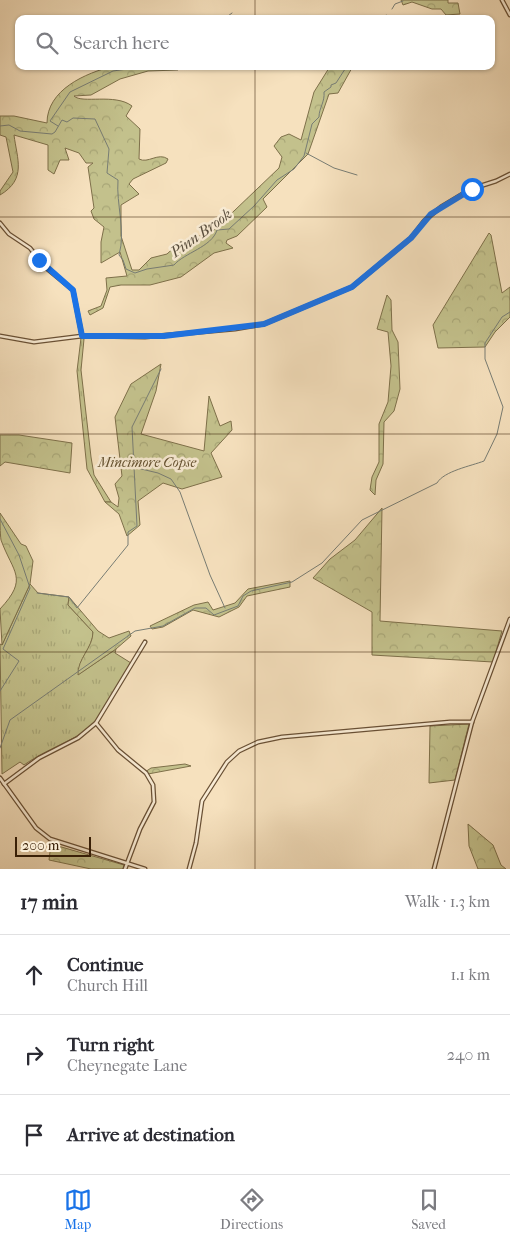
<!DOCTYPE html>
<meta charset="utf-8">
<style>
:root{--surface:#fff;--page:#f7f7f7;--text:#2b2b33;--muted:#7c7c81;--line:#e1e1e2;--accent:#1a73e8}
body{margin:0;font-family:"IM FELL French Canon",serif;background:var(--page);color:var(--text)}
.scale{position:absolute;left:15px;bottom:12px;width:76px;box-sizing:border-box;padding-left:5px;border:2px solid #3a2007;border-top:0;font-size:14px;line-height:18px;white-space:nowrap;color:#3a2007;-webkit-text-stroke:4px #f9ecd5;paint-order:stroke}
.stop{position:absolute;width:15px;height:15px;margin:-11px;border:4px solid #1a73e8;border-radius:50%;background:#fff}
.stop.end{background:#1a73e8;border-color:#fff;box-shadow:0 1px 5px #0008}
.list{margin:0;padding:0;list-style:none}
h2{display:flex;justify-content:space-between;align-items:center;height:65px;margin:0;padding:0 20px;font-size:21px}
h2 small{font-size:16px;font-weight:400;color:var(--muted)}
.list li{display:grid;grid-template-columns:32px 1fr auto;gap:15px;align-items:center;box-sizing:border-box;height:80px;padding:0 20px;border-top:1px solid var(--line)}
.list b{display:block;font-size:19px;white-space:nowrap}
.list p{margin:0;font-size:16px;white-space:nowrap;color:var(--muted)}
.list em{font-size:16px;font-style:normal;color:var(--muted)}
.icon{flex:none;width:28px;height:28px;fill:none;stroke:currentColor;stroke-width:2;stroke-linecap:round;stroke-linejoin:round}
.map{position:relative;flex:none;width:510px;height:869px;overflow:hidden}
.search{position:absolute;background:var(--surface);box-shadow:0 1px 4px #0004;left:15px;right:15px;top:15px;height:55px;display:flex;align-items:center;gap:12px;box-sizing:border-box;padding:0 18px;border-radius:10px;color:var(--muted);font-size:19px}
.sheet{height:305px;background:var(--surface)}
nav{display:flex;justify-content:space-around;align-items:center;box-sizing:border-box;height:70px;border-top:1px solid var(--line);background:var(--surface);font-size:14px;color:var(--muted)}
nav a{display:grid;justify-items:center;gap:2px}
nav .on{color:var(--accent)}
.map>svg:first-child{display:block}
</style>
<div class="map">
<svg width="510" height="869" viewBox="0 0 510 869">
<defs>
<pattern id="grass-tufts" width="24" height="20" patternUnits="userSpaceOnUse" patternTransform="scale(1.25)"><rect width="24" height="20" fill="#c3c18c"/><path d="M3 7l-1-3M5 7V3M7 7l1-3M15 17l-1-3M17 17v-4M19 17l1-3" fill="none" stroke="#a8a677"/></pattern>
<pattern id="forest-crowns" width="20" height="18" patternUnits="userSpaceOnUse" patternTransform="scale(1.25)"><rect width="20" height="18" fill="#c3c18c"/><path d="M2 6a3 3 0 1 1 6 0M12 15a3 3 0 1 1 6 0" fill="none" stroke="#a8a677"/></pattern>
</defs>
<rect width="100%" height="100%" fill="#f6e1be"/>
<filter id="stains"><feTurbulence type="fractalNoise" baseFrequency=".004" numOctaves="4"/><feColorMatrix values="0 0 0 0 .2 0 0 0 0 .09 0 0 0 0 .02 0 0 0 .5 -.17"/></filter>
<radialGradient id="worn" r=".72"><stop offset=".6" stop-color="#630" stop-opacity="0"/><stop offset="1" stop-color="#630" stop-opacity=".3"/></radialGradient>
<g fill="url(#grass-tufts)" stroke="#7e704a">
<polygon points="81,338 84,339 81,370 91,457 94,475 111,502 105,502 87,469 77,371"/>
<path d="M 30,584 L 38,593 L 69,597 L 68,605 L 93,632 C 93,648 77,659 79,674 L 116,649 L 115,653 L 131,663 C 118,686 105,718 82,733 C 63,745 42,752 24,765 L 20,762 L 2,774 L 0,644 L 2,645 Z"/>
</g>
<g fill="url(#forest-crowns)" stroke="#7e704a">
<polygon points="401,0 448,0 448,3 458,3 460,14 446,15 441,9 432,9 412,2 403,5"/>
<path d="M 114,66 L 180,66 L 178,70 L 148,71 L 120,79 L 91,95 L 74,96 C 82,104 115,93 132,106 L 126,116 L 140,129 L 139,159 C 148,164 158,152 168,159 L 166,163 L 133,179 L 129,184 L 139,194 L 121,205 L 121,236 L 132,270 L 139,270 L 151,258 L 167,254 L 179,243 L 212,232 L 279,168 L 282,157 L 274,146 L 281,137 L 289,134 L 301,140 L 314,92 L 329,68 L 331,66 L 353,66 L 338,93 L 329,94 L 308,154 L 263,199 L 267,207 L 237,236 L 227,240 L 226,243 L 233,248 L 214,253 L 181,277 L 150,285 L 121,285 L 110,287 L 103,308 L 90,315 L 88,311 L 101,306 L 107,290 L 106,278 L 127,276 L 120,252 L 101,263 L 101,242 L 104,227 L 94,219 L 91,211 L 94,208 L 88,167 L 93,163 L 86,163 L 79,153 L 65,148 L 69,160 L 60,160 L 54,174 L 48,170 L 48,145 L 14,135 C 17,159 27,179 0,195 L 0,191 L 13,172 L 6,137 L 0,135 L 0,116 L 14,116 L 47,123 C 47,90 85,73 114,66 Z"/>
<polygon points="489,233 491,235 502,293 510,287 510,317 495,332 485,347 438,348 433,325"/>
<polygon points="387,295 391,300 392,330 398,342 400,389 394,411 384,422 383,464 376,480 375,495 370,490 372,477 379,462 379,424 388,402 391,366 388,332 377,329"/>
<polygon points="161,364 156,391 141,434 204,451 209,396 220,426 231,421 232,430 211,453 222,477 182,489 163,483 138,501 140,525 127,536 119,514 105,502 111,502 118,507 119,498 115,484 122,476 115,417 131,384"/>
<polygon points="0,435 19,435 72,443 70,473 5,462 0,466"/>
<polygon points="382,508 380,621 502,631 493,662 372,655 372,612 313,578 330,559 355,540"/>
<path d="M 0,513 L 21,544 L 26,546 L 33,561 L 30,584 L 2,645 L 0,609 C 29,578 13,573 1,540 C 0,533 0,521 0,513 Z"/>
<polygon points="290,581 290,587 247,596 239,607 219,617 193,610 163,627 152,629 150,626 194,605 208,602 213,610 235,603 248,589"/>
<path d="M 69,597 L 98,631 L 109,638 L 129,631 L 131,636 L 116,649 L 78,675 C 77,659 93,648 93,632 L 68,605 Z"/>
<polygon points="469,724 455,780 429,783 430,726"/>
<polygon points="185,764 191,766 148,774 145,772 151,768"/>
<polygon points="468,824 493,845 501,865 506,869 478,869 469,846"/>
<polygon points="51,844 124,865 123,869 91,869 49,860"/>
</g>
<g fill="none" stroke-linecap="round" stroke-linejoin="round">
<g stroke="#787d74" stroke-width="1">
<polyline points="392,9 395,4 403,1"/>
<polyline points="224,19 232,13"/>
<polyline points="383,19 386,15"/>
<path d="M 0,126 L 9,125 L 20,131 L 52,134 L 55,132 L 62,120 L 67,122 L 73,118 L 95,119 L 109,149 L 107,173 L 118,180 C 116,204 126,231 119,255 L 123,260 L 126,269 L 135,273 L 147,269 L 174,265 C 184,253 212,247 217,230 L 229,229 L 254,206 L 277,180 L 294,169 L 304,156 L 312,124 L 319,117 C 319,108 325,102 324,92 L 331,87 L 331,85 L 336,83 L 347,66"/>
<polyline points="58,126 50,121 70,92 113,71 149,66"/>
<polyline points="306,153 334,168 357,175"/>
<polyline points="133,467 158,473 171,479 180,492 210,575 225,608"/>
<polyline points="0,519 19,555 30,588 3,649 19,661 0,691"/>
<polyline points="37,593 69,597 77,608 128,545 128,532 137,526 132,427 161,369"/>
<path d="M 0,748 L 10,720 L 135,631 L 163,626 L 195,608 L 206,608 L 214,615 L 238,606 L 243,596 L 251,591 L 292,582 L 322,563 L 362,520 L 437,483 C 444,471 471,466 484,461 L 497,434 L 503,407 L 485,359 L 485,343 L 502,317 L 510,312"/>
</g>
<defs>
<g id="minor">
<polyline points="502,0 510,15"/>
<polyline points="0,223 9,234 30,248 45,267 73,290 82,336"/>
<polyline points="0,336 34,342 82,336 145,337 235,329 264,324 352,287 411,238 424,221 441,207 471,189 496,181 510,174"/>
<polyline points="96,723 118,750 146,773 153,785 154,802 140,829 125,869"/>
<polyline points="0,778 36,828 50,839 145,869"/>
<polyline points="4,784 39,758 78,738 96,723 145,642"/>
<polyline points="189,869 196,843 202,801 227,762 239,751 258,742 282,737 450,722 472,722"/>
<polyline points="434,869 472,722 510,619"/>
</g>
</defs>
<use href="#minor" stroke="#695035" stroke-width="5"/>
<use href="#minor" stroke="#f9ecd5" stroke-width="2.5"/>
</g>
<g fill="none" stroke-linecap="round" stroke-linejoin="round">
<polyline stroke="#1a73e8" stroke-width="6" points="39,260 73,290 82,336 164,336 264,324 352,287 411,238 431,214 472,189"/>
</g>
<path fill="none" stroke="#3a2007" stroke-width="1" stroke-opacity="0.55" d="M 255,0 L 255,19M 255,66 L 255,869M 0,217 L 510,217M 0,434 L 510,434M 0,652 L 510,652"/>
<g text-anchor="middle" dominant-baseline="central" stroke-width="5" stroke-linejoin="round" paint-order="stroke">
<g font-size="14" font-style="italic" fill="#63502f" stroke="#f9ecd5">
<text x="147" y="462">Mincimore Copse</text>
</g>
<g font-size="15" font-style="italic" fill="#594e3e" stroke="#f9ecd5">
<text transform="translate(201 233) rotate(-36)">Pinn Brook</text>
</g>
</g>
<rect width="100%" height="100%" filter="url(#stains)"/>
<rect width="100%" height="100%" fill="url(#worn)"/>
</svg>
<div class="scale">200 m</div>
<div class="stop" style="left:472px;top:189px"></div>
<div class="stop end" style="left:39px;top:260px"></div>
<div class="search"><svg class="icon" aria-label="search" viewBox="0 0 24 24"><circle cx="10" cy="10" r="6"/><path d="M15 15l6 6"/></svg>Search here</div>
</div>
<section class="sheet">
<h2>17 min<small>Walk · 1.3 km</small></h2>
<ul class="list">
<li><svg class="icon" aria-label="ahead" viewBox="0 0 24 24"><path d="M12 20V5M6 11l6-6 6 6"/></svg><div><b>Continue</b><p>Church Hill</p></div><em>1.1 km</em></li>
<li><svg class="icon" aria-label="right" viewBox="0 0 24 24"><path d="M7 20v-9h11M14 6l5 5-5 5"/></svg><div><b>Turn right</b><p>Cheynegate Lane</p></div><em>240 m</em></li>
<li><svg class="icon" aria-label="arrive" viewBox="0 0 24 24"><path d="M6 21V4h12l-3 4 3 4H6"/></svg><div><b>Arrive at destination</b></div></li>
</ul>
</section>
<nav>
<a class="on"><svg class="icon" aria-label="map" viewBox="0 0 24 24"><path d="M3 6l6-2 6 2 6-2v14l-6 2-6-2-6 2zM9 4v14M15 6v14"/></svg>Map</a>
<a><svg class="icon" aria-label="directions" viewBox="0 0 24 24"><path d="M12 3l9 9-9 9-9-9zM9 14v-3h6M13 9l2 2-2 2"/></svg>Directions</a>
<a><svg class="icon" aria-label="saved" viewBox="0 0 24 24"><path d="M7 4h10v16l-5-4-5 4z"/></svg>Saved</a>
</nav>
